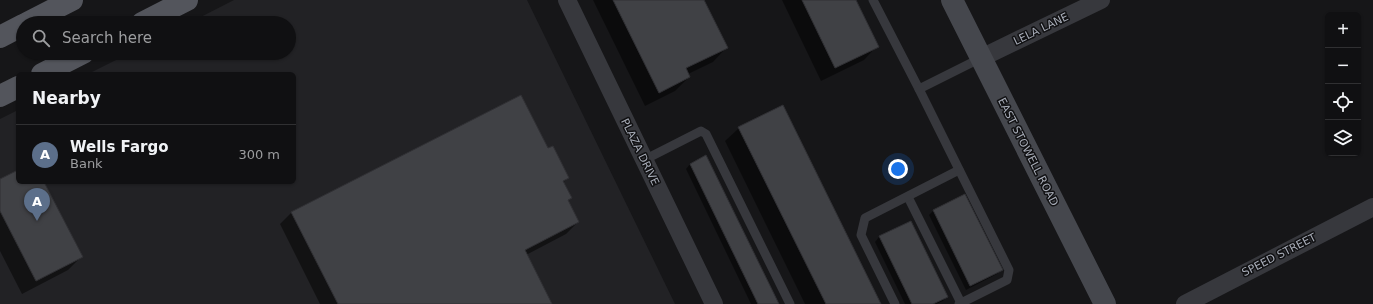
<!DOCTYPE html>
<meta charset="utf-8">
<style>
:root{--surface:#101012;--page:#19191b;--text:#f1f3f6;--muted:#9c9d9f;--line:#303032;--accent:#f2b134}
body{margin:0;font-family:"DejaVu Sans",sans-serif;background:var(--page);color:var(--text)}
.controls{position:absolute;right:12px;top:12px;display:grid;overflow:hidden;border-radius:6px;box-shadow:0 1px 3px #0004}
.controls button{width:36px;height:36px;display:grid;place-items:center;padding:0;border:0;border-bottom:1px solid var(--line);background:var(--surface);color:var(--text);font:20px sans-serif}
.you{position:absolute;left:898px;top:169px;width:14px;height:14px;margin:-10px;border:3px solid #fff;border-radius:50%;background:#1a73e8;box-shadow:0 0 0 6px #1a73e833}
.badge{display:grid;place-items:center;width:26px;height:26px;border-radius:50%;background:var(--accent);color:#fff;font-size:13px;font-weight:700}
.pin{position:absolute;translate:-50% -33px;filter:drop-shadow(0 1px 2px #0008)}
.pin::after{content:'';position:absolute;top:21px;width:14px;height:12px;background:inherit;clip-path:polygon(0 0,100% 0,50% 100%)}
.list{margin:0;padding:0;list-style:none}
h2{display:flex;justify-content:space-between;align-items:center;height:52px;margin:0;padding:0 16px;font-size:17px}
h2 small{font-size:13px;font-weight:400;color:var(--muted)}
.list li{display:grid;grid-template-columns:26px 1fr auto;gap:12px;align-items:center;box-sizing:border-box;height:60px;padding:0 16px;border-top:1px solid var(--line)}
.list b{display:block;font-size:15px;white-space:nowrap}
.list p{margin:0;font-size:13px;white-space:nowrap;color:var(--muted)}
.list em{font-size:13px;font-style:normal;color:var(--muted)}
.icon{flex:none;width:22px;height:22px;fill:none;stroke:currentColor;stroke-width:2;stroke-linecap:round;stroke-linejoin:round}
.map{position:relative;flex:none;width:1373px;height:304px;overflow:hidden}
.search{position:absolute;background:var(--surface);box-shadow:0 1px 3px #0004;left:16px;top:16px;width:280px;height:44px;display:flex;align-items:center;gap:10px;box-sizing:border-box;padding:0 14px;border-radius:22px;color:var(--muted);font-size:15px}
.panel{position:absolute;background:var(--surface);box-shadow:0 1px 3px #0004;left:16px;top:72px;width:280px;height:112px;border-radius:6px}
.map>svg:first-child{display:block}
</style>
<div class="map">
<svg width="1373" height="304" viewBox="0 0 1373 304">
<rect width="100%" height="100%" fill="#161618"/>
<polygon fill="#222225" points="234,0 527,0 675,304 0,304 0,119 18,110 18,182 294,182 294,74 88,74 130,53 289,53 289,23 189,23"/>
<g fill="#0007">
<polygon points="593,0 703,0 726,48 713,62 688,74 689,77 675,91 645,106"/>
<polygon points="782,0 855,0 877,46 864,60 821,81"/>
<polygon points="520,96 547,150 568,177 563,183 571,198 567,201 578,222 566,234 526,255 551,304 320,304 280,224 291,213"/>
<polygon points="739,128 880,304 805,304 725,141"/>
<polygon points="706,157 777,304 751,304 686,169 690,164"/>
<polygon points="18,171 18,182 43,182 82,256 68,270 22,294 0,251 0,180"/>
<polygon points="933,211 1001,270 997,274 966,290 929,215"/>
<polygon points="911,222 947,296 943,301 936,304 905,304 875,242 879,237"/>
</g>
<g fill="#404145" stroke="#303034">
<polygon points="613,0 704,0 728,48 686,68 690,77 659,93"/>
<polygon points="802,0 856,0 879,47 835,68"/>
<polygon points="521,95 548,148 553,146 569,178 563,181 572,198 568,200 579,222 525,250 552,304 338,304 291,212"/>
<polygon points="783,105 881,304 826,304 738,127"/>
<polygon points="706,155 779,304 758,304 690,164"/>
<polygon points="18,170 18,182 44,182 83,257 36,281 0,211 0,179"/>
<polygon points="965,194 1003,270 970,286 933,210"/>
<polygon points="911,221 948,297 933,304 912,304 879,236"/>
</g>
<g fill="none" stroke-linecap="round" stroke-linejoin="round">
<g stroke="#37383d" stroke-width="9">
<polyline points="873,0 919,89"/>
<polyline points="644,160 701,131 706,134 790,304"/>
<polyline points="908,197 961,303"/>
<polyline points="895,304 861,235 865,218 959,170"/>
<polyline points="959,304 1007,280 1009,270 919,89 981,58"/>
</g>
<g stroke="#37383d" stroke-width="18">
<polyline points="567,0 714,304"/>
<polyline points="981,58 1101,0"/>
<polyline points="1185,304 1373,207"/>
</g>
<polyline stroke="#45474d" stroke-width="22" points="952,0 1105,304"/>
<g stroke="#53555c" stroke-width="22">
<polyline points="27,23 72,0"/>
<polyline points="142,23 187,0"/>
<polyline points="0,37 23,25"/>
<polyline points="42,74 83,53"/>
<polyline points="0,96 18,87"/>
</g>
</g>
<g text-anchor="middle" dominant-baseline="central" stroke-width="3" stroke-linejoin="round" paint-order="stroke">
<g font-size="11" fill="#a8adb8" stroke="#111113">
<text transform="translate(1041 29) rotate(-26)">LELA LANE</text>
<text transform="translate(640 152) rotate(64)">PLAZA DRIVE</text>
<text transform="translate(1028 152) rotate(63)">EAST STOWELL ROAD</text>
<text transform="translate(1279 255) rotate(-27)">SPEED STREET</text>
</g>
</g>
</svg>
<div class="controls">
<button>+</button>
<button>−</button>
<button><svg class="icon" aria-label="locate" viewBox="0 0 24 24"><circle cx="12" cy="12" r="6"/><path d="M12 2v4M12 18v4M2 12h4M18 12h4"/></svg></button>
<button><svg class="icon" aria-label="layers" viewBox="0 0 24 24"><path d="M12 4l9 5-9 5-9-5zM3 14l9 5 9-5"/></svg></button>
</div>
<div class="you"></div>
<div class="pin badge" style="left:37px;top:221px;background:#5c6f8a">A</div>
<div class="search"><svg class="icon" aria-label="search" viewBox="0 0 24 24"><circle cx="10" cy="10" r="6"/><path d="M15 15l6 6"/></svg>Search here</div>
<section class="panel">
<h2>Nearby<small></small></h2>
<ul class="list">
<li><span class="badge" style="background:#5c6f8a">A</span><div><b>Wells Fargo</b><p>Bank</p></div><em>300 m</em></li>
</ul>
</section>
</div>
